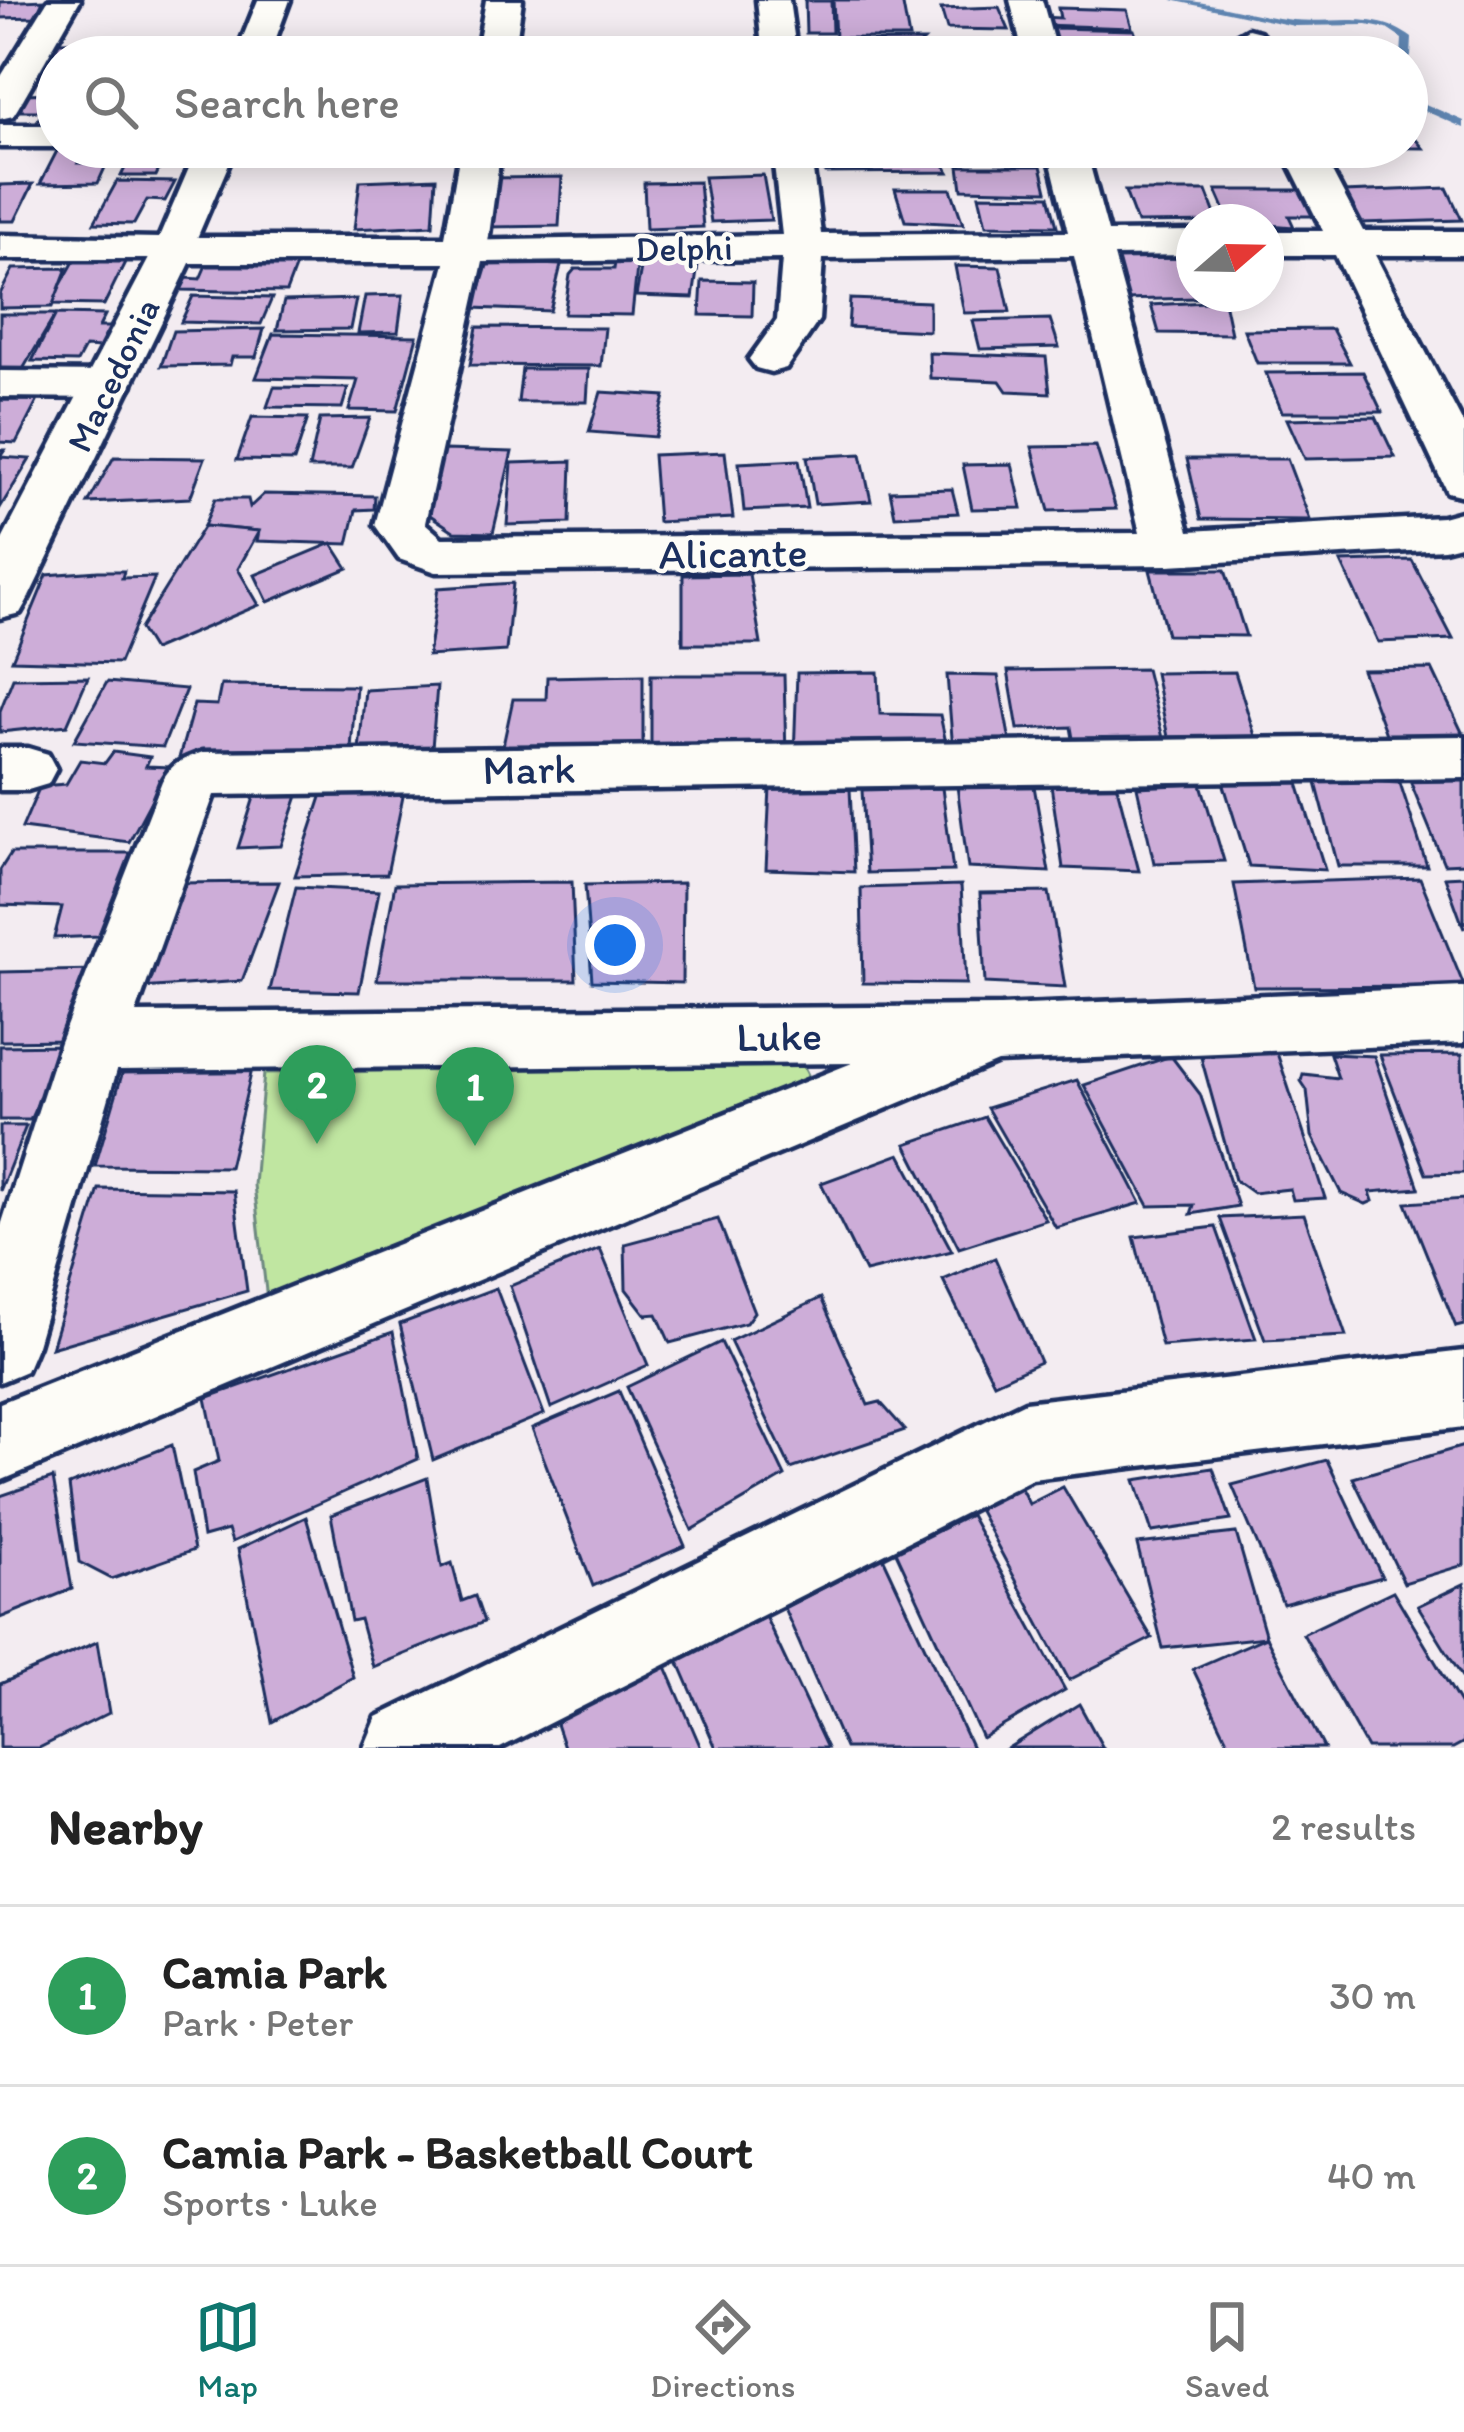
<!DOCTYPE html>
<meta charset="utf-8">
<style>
:root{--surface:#fff;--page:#f6f6f6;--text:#222;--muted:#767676;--line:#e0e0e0;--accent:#0f766e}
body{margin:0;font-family:Itim,sans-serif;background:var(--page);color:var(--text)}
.compass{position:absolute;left:1176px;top:204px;width:108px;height:108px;border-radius:50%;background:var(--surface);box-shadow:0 6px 30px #0003;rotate:70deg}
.you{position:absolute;left:615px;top:945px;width:42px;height:42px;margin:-30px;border:9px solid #fff;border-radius:50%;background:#1a73e8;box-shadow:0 0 0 18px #1a73e833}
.badge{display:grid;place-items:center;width:78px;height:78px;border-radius:50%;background:var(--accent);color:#fff;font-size:39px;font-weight:700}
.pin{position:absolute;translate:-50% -99px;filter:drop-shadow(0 3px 6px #0008)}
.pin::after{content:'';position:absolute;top:63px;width:42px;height:36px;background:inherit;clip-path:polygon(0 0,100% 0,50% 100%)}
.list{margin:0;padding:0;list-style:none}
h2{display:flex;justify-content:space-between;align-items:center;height:156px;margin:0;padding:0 48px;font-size:51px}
h2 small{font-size:39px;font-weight:400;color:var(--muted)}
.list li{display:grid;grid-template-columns:78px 1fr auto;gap:36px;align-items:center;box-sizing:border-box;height:180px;padding:0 48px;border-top:3px solid var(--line)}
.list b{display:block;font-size:45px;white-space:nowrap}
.list p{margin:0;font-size:39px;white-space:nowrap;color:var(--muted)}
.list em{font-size:39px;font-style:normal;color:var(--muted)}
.icon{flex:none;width:66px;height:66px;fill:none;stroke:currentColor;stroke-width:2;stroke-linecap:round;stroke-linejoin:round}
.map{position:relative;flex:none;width:1464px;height:1748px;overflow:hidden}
.search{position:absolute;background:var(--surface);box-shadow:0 6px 30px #0003;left:36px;right:36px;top:36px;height:132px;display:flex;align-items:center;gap:30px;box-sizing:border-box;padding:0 42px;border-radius:66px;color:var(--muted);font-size:45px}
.sheet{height:516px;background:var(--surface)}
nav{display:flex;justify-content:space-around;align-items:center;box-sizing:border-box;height:168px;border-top:3px solid var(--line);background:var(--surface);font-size:33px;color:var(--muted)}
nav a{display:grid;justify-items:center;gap:6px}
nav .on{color:var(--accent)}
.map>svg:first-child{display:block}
</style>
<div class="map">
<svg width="1464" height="1748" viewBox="0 0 1464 1748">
<rect width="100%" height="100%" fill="#f3ecf1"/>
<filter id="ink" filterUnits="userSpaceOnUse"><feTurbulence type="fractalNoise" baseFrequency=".00833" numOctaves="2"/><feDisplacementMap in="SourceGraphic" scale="24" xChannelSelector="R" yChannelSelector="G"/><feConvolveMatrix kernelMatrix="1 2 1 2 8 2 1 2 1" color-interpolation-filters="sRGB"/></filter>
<g filter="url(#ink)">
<polygon fill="#c0e6a1" stroke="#6e8a80" stroke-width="3" points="803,1065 813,1085 267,1300 254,1185 264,1073"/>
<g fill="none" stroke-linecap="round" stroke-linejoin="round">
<g fill="#5f85b1" fill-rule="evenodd">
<path d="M 1171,0 C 1212,0 1252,16 1293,20 C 1335,24 1376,10 1412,38 L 1411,57 L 1407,60 L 1407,57 L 1401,57 L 1402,39 L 1387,29 L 1367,25 L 1294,26 Z"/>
<polygon points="1407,96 1464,121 1464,128 1407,103"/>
</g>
</g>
<g fill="#cdadd8" stroke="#1b2f5e" stroke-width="3">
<polygon points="43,0 36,17 0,18 0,2"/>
<polygon points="833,0 902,0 909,38 835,38"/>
<polygon points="805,1 831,1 832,33 806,33"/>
<polygon points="999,7 1009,30 947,29 941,9"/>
<polygon points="1058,8 1127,10 1132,28 1042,25 1042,17 1060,18"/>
<polygon points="1053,28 1134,30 1141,50 1055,48"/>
<polygon points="119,41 111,57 57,57 57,62 47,62 57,42"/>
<polygon points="924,41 908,57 812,57 814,42"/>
<polygon points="181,42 227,42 221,57 175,57"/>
<polygon points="144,45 181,45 175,57 139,57"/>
<polygon points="1065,51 1140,52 1143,57 1066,57"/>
<polygon points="57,93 57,122 36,123 43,111 14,111 23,94"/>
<polygon points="1407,129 1423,148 1325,147 1407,147"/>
<polygon points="59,147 87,147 78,163 107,163 98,183 40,184"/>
<polygon points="820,147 934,147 949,172 825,173"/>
<polygon points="974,147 1025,147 1028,160 976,160"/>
<polygon points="135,148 169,148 156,176 121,176"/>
<polygon points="959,166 1041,166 1047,191 962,189"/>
<polygon points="763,175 771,220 711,222 704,177"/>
<polygon points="562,177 559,226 486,227 491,178"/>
<polygon points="436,178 433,225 354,229 360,181"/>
<polygon points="117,181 175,182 165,201 147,200 134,224 94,223"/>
<polygon points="699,182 703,227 646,229 644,183"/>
<polygon points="33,184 15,221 0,221 0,185"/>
<polygon points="1447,188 1462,220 1360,223 1344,192"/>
<polygon points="895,189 951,189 963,224 905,221"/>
<polygon points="1216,190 1309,190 1323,216 1289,216 1294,227 1230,222"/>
<polygon points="1125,191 1206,191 1218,222 1137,223"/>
<polygon points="979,195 1049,196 1057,226 986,225"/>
<polygon points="81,249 131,250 104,305 50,304"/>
<polygon points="210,256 299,258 286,292 181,290 187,278 200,279"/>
<polygon points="1115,256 1194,259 1194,294 1232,297 1124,300"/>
<polygon points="616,257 638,258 632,315 564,314 570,275 575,269 614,269"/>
<polygon points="488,262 561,265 550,311 474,308"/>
<polygon points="642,263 698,265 693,298 636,296"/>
<polygon points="955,266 1000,267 1010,312 964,313"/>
<polygon points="67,268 52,307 0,308 0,294 13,269"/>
<polygon points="702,281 753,282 752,316 700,315"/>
<polygon points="403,295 398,332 358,333 365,296"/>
<polygon points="193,296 272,298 261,324 181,322"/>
<polygon points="356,299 350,329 277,330 284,301"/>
<polygon points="850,299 929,302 929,331 848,327"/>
<polygon points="1224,301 1231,334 1159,333 1151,305"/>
<polygon points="0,314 56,314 23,369 0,369"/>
<polygon points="56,314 105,315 99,327 112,327 101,348 85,347 77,362 32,361"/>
<polygon points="1050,319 1059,347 980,349 973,321"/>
<polygon points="477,327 605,328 601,366 470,365"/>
<polygon points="264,329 256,357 232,357 230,365 161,366 173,331"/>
<polygon points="1332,329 1350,363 1257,363 1244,330"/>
<polygon points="273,334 417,336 397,411 349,410 358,380 256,378"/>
<polygon points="929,353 1046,357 1050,393 1007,391 1000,381 930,378"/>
<polygon points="522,369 589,369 587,402 518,402"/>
<polygon points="1363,372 1382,412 1282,412 1266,373"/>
<polygon points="274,387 348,388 342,408 267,407"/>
<polygon points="601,392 665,396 655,437 589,432"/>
<polygon points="0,400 38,400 16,443 0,442"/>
<polygon points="252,417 308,418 294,461 237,460"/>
<polygon points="1376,417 1395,457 1305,459 1287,419"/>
<polygon points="370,418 352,468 309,468 320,419"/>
<polygon points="1096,446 1116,509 1049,511 1032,447"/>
<polygon points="0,450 5,450 0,457 30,459 0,508"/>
<polygon points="444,450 512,452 493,533 455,532 427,513"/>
<polygon points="725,452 733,518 658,522 653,455"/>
<polygon points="861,454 871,501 815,504 807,457"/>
<polygon points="114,457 205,458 190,498 88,503"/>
<polygon points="1187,459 1287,459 1310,520 1201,519"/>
<polygon points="799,460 807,508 744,511 739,463"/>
<polygon points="572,461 570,523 507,525 512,463"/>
<polygon points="1012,464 1022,508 972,509 963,465"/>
<polygon points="952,489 958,513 895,516 890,491"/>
<polygon points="264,494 375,496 374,509 356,510 348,544 257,541 259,531 204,526 215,499 248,499 250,507"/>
<polygon points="204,526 259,531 238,569 259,605 153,650 140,629"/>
<polygon points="332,543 348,568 268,602 255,575"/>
<polygon points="1412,560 1453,639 1378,642 1341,562"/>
<polygon points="1150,570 1225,570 1246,636 1167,635"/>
<polygon points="98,571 124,571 122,578 155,577 119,663 12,660 47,575"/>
<polygon points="749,574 761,644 683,644 683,575"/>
<polygon points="513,583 506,651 428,656 438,588"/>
<polygon points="1146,669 1165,746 1075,750 1071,727 1018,729 1008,671"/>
<polygon points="1432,669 1463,734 1439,736 1440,750 1392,750 1362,670"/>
<polygon points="878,672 880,714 940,715 949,757 794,757 797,673"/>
<polygon points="1235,672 1256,739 1168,737 1155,673"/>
<polygon points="643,675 643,756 501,755 513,699 546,699 547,677"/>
<polygon points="651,675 784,675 786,757 651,758"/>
<polygon points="947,675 998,676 1011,747 953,750"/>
<polygon points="88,677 67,725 0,732 0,711 13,678"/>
<polygon points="107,682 186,689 163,747 74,741"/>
<polygon points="221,685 356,686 350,761 179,758 194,704 217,705"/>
<polygon points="437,686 431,760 358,760 365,690"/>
<polygon points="113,752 150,757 146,766 169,767 129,842 22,828 40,786 66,784 80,760 105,763"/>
<polygon points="1408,776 1464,776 1464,863 1444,864"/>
<polygon points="1296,777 1325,870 1249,866 1222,779"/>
<polygon points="1315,779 1400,783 1427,866 1338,866"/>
<polygon points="326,782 406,782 387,874 295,876"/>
<polygon points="1116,783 1139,871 1063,868 1051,785"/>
<polygon points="1201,784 1224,861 1154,863 1137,787"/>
<polygon points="957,786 1034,786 1049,872 968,868"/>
<polygon points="301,787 281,846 238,848 257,788"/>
<polygon points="770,788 850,789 854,872 766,869"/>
<polygon points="942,788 953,871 867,873 862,790"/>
<polygon points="11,853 137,853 99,936 54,938 62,907 0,905 0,870"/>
<polygon points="1464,876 1464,929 1445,877"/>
<polygon points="1420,878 1464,986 1254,987 1234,884"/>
<polygon points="279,882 242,981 140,988 177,883"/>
<polygon points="572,882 576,980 377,980 395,884"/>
<polygon points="683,883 682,983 592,981 585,885"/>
<polygon points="961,885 966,984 863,983 861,888"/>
<polygon points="296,887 379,891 359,992 270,990"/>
<polygon points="1049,892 1065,987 985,983 980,893"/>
<polygon points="96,970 67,1040 0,1041 0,972"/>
<polygon points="64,1045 30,1120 0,1120 0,1046"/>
<polygon points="1199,1050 1277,1053 1325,1198 1293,1200 1290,1189 1253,1193 1235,1180"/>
<polygon points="1330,1054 1374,1056 1419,1188 1370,1192 1373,1201 1366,1204 1341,1193 1312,1136 1307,1090 1301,1081 1303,1074 1338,1078"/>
<polygon points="1462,1054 1464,1173 1426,1174 1380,1055"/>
<polygon points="1171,1056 1200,1094 1238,1206 1191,1214 1194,1205 1149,1206 1084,1085"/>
<polygon points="125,1064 253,1065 229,1167 95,1166"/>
<polygon points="1077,1080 1141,1203 1056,1228 987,1108"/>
<polygon points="985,1117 1046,1220 959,1248 906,1144"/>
<polygon points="0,1126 26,1126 0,1191"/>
<polygon points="900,1154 952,1251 865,1272 821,1183"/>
<polygon points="99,1189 234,1191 247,1291 51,1348"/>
<polygon points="1464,1199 1464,1325 1456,1327 1406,1203"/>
<polygon points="1304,1214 1346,1336 1265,1340 1220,1218"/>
<polygon points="718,1219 754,1312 746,1323 670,1343 657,1314 646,1315 626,1289 625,1244"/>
<polygon points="1216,1227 1256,1339 1162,1346 1134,1237"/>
<polygon points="600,1249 648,1365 551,1408 510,1286"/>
<polygon points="995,1258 1040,1362 994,1383 943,1280"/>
<polygon points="496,1288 544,1414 433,1460 400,1324"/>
<polygon points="821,1298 868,1405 880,1402 905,1430 791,1469 730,1341"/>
<polygon points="393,1332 418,1459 232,1542 228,1530 203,1537 193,1472 219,1461 206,1398"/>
<polygon points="721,1342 785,1476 692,1530 627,1387"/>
<polygon points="619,1391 685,1546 593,1586 532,1428"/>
<polygon points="172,1445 194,1550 112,1579 79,1562 69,1485"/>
<polygon points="1464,1446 1464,1565 1404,1583 1353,1478"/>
<polygon points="1327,1460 1382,1577 1283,1604 1232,1485"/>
<polygon points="1213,1468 1231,1520 1152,1532 1135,1480"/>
<polygon points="1015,1477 1029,1504 1063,1487 1152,1638 1069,1680 971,1496"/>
<polygon points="53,1478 72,1589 0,1618 0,1496"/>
<polygon points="427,1478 442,1567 452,1563 462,1601 475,1596 484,1622 373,1667 360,1619 351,1621 331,1515"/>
<polygon points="970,1515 1065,1690 982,1738 896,1552"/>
<polygon points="306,1517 353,1677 272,1722 238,1549"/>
<polygon points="1236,1533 1266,1637 1163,1648 1137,1544"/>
<polygon points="883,1557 972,1748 845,1748 784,1608"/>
<polygon points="1464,1584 1464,1680 1418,1606"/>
<polygon points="1393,1591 1464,1710 1464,1742 1453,1748 1367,1748 1303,1634"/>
<polygon points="755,1595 827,1748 716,1748 669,1640"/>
<polygon points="1266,1637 1324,1748 1231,1748 1193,1669"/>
<polygon points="97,1642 109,1713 39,1748 0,1748 0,1684"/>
<polygon points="658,1648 701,1748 564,1748 547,1697"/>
<polygon points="1079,1704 1103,1748 1008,1748"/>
</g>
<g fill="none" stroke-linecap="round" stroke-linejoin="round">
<defs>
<g id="minor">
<polygon points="48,0 80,0 18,108 13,116 0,119 0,78"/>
<polygon points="258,0 290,0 269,57 235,57"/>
<polygon points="757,0 789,0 797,57 763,57"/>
<polygon points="1010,0 1042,0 1058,57 1024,57"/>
<polygon points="1248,29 1260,32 1274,57 1240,57 1231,39"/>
<rect x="0" y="125" width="57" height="22"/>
<polygon points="198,147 236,147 188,259 0,259 0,235 159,238"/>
<path d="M 772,147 L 810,147 L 821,234 L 1068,232 L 1047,147 L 1085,147 L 1108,232 L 1194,231 L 1194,255 L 1114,256 L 1189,531 L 1442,517 L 1464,511 L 1464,544 L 1444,549 L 1169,565 L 436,572 L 399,559 L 375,525 L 451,241 L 782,235 ZM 1074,256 L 1140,533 L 442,538 L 425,523 L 483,262 L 782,259 L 777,320 L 749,359 L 756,368 L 771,372 L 786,368 L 819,320 L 823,259 Z"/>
<polygon points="1281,147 1319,147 1363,231 1464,231 1464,255 1375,255 1464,425 1464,496 1447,492 1335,255 1266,255 1266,231 1323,231"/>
<polygon points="0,371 110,372 126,376 132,385 126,394 110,398 0,397"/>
<path d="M 1464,736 L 1464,778 L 214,795 L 136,1013 L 1000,1006 L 1464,987 L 1464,1043 L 997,1062 L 0,1481 L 0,1403 L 852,1063 L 117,1070 L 37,1345 L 26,1371 L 0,1382 L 0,1229 L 60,1042 L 162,781 C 173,762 183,759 203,752 Z"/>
<polygon points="0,748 28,748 48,754 56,769 48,784 28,790 0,790"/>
<polygon points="1464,1351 1464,1427 1032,1479 500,1748 364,1748 377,1717 1025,1402"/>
</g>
<g id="tertiary">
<polygon points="486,0 522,0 514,57 476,57"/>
<polygon points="461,147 501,147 487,250 481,259 465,263 190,263 28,599 20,613 0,618 0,544 158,241 174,237 445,237"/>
</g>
</defs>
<use href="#minor" stroke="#1b2f5e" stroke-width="9"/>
<use href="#tertiary" stroke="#1b2f5e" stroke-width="9"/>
<use href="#minor" fill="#fdfcf7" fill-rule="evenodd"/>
<use href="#tertiary" fill="#fdfcf7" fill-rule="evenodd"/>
</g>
</g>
<g text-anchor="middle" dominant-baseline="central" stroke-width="9" stroke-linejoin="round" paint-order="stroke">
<g font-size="36" fill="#1b2f5e" stroke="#fdfcf7">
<text transform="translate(684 248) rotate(-1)">Delphi</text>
<text transform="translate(113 375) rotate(-64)">Macedonia</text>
</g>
<g font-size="42" fill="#1b2f5e" stroke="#fdfcf7">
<text transform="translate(733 553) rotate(-1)">Alicante</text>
<text transform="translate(529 769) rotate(-1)">Mark</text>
<text transform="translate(779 1036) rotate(-1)">Luke</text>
</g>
</g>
</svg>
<svg class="compass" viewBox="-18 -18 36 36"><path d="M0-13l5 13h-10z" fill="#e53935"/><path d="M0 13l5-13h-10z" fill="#767676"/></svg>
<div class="you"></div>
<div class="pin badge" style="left:475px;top:1146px;background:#2e9e5b">1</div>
<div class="pin badge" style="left:317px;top:1144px;background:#2e9e5b">2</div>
<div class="search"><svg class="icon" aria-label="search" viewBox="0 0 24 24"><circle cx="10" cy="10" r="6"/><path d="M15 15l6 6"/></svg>Search here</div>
</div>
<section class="sheet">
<h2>Nearby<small>2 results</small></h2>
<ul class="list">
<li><span class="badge" style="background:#2e9e5b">1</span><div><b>Camia Park</b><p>Park · Peter</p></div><em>30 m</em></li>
<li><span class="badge" style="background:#2e9e5b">2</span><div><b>Camia Park - Basketball Court</b><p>Sports · Luke</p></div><em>40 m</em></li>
</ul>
</section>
<nav>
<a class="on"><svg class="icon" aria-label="map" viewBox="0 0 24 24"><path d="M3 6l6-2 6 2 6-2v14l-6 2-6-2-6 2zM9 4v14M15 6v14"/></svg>Map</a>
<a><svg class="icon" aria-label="directions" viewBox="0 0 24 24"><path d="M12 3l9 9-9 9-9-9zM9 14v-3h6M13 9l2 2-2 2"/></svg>Directions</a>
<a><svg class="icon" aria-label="saved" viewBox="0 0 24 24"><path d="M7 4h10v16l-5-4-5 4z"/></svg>Saved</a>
</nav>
